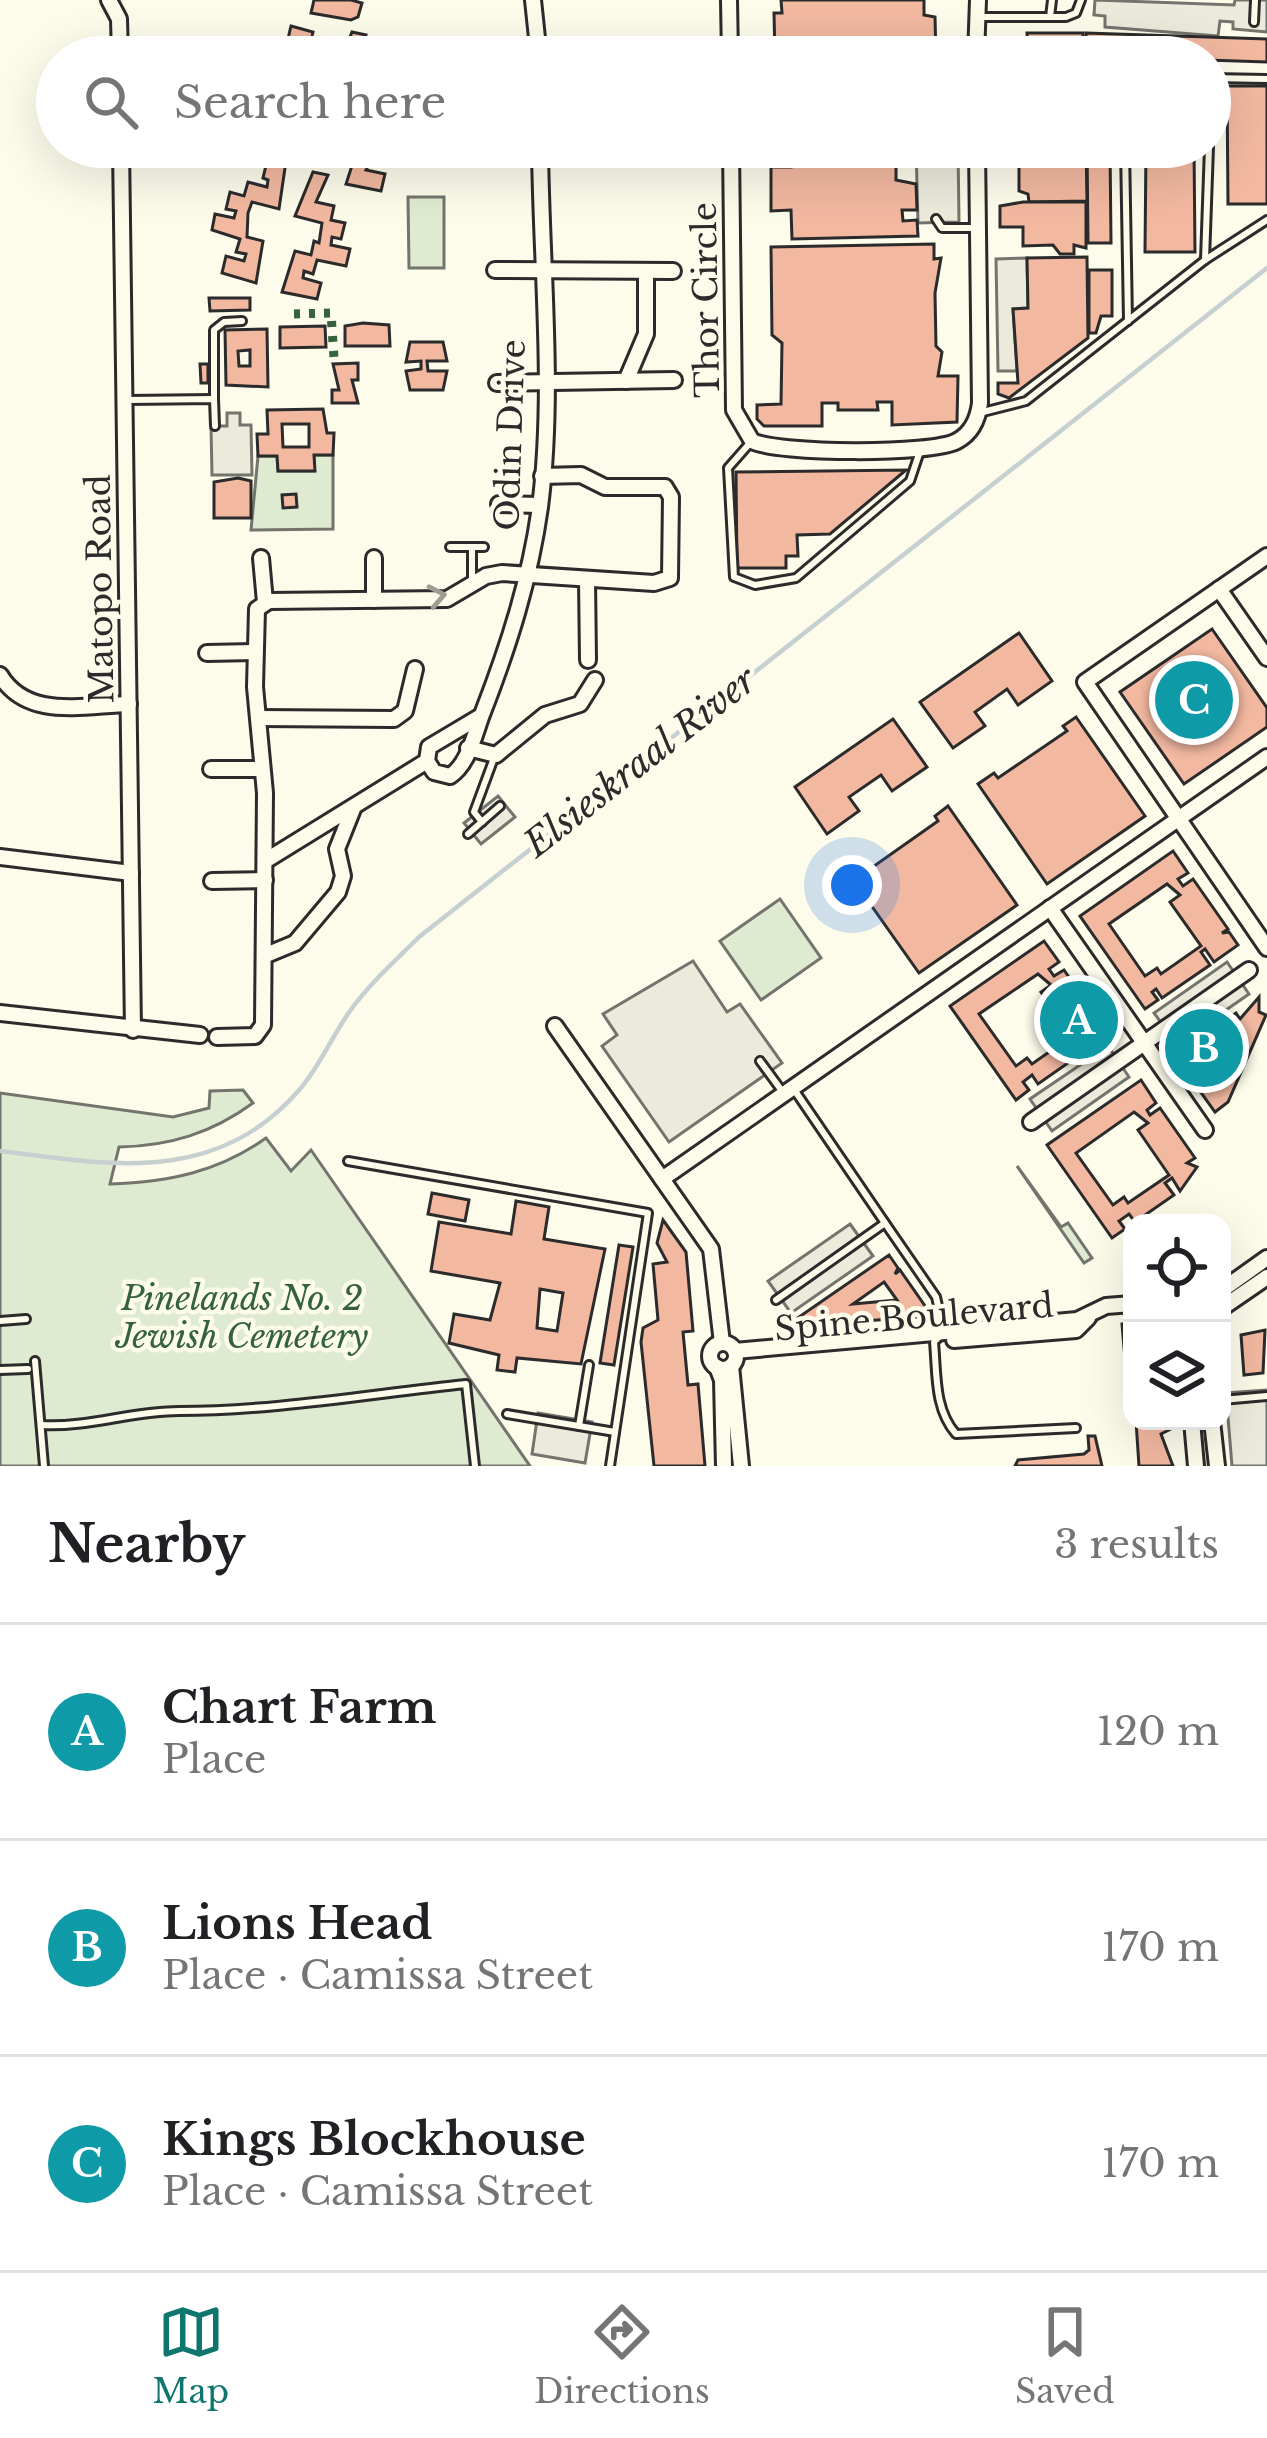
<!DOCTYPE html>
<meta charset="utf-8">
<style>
:root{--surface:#fff;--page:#f2f2f2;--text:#202124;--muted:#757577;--line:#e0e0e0;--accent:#0f766e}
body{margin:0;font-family:"Libre Baskerville",serif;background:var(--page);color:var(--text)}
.controls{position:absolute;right:36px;bottom:36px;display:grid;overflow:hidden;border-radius:24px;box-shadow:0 12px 48px #0002}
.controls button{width:108px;height:108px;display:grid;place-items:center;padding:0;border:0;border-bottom:3px solid var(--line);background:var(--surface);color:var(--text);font:60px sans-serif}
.you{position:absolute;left:852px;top:885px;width:42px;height:42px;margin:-30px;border:9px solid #fff;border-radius:50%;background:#1a73e8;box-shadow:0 0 0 18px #1a73e833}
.badge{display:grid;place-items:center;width:78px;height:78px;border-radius:50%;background:var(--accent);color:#fff;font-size:39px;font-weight:700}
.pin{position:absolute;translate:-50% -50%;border:6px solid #fff;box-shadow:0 3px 12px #0006}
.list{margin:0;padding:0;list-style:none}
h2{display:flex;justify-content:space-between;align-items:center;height:156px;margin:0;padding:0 48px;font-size:51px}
h2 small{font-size:39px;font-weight:400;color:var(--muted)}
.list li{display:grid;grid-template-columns:78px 1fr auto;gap:36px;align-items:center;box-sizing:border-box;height:216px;padding:0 48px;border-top:3px solid var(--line)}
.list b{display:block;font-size:45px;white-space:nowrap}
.list p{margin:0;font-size:39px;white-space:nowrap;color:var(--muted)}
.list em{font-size:39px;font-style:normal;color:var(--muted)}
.icon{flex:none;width:66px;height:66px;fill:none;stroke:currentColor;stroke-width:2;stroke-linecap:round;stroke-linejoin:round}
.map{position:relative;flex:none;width:1267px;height:1466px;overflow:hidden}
.search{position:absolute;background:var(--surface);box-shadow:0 12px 48px #0002;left:36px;right:36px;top:36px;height:132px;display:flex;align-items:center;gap:30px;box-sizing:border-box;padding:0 42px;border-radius:66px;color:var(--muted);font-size:45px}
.sheet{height:804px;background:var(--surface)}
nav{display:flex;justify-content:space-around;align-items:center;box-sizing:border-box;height:168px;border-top:3px solid var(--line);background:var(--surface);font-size:33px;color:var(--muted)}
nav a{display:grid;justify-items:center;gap:6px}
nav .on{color:var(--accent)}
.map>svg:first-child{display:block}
</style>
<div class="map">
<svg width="1267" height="1466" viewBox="0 0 1267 1466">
<rect width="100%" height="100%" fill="#fdfbea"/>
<g fill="#deebd1" stroke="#74746e" stroke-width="3">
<polygon points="408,197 444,197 444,268 409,268"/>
<polygon points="314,455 333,455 333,529 251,530 258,456 277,456 278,471 314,471"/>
<polygon points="780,899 821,958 761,1000 720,941"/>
<path d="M 243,1090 L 253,1103 C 212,1133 170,1146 119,1147 L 110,1184 C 169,1182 218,1172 266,1138 L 291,1171 L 311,1150 L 530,1466 L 0,1466 L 0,1093 L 173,1117 L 209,1108 L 210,1091 Z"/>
<polygon points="1017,1166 1061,1227 1068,1223 1092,1258 1084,1263"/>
</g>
<g fill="#eceadb" stroke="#74746e" stroke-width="3">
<polygon points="1095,0 1234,5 1235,0 1267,0 1267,32 1233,29 1233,22 1220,21 1218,36 1105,27 1105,16 1094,15"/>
<polygon points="916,147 958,147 959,222 918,223"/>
<polygon points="1027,258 1028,308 1013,309 1017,371 998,371 996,259"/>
<polygon points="227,413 240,413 240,425 251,425 252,475 212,475 211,426 227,426"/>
<polygon points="498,796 515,817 481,844 464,823"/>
<polygon points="693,961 727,1012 740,1004 782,1063 669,1142 602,1046 617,1035 603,1014"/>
<polygon points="1227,962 1249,994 1177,1044 1154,1013"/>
<polygon points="1108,1046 1129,1077 1052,1131 1030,1099"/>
<polygon points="850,1224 873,1256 791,1313 768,1281"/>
<polygon points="1267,1390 1267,1466 1232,1466 1226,1393"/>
<polygon points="538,1413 592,1422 585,1463 532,1454"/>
</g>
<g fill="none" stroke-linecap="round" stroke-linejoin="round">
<path stroke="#c7d0d0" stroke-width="4.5" d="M 0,1151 C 110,1165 217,1186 300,1089 C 320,1066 332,1036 350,1011 C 369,984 395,961 419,937 L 1267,268"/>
</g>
<g fill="#f2b8a0" stroke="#2b2b2b" stroke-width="3" fill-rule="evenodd">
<polygon points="314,0 351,0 362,3 358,17 351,20 311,13"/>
<polygon points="781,0 924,0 924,15 935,17 936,57 775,57 774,13 782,13"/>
<polygon points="291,26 313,32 307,56 311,57 252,57 255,43 295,52 297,45 287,43"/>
<polygon points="352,32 366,35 361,57 342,57"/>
<polygon points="1027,33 1083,33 1083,57 1028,57"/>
<polygon points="1086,33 1267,39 1267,62 1086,56"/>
<polygon points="1227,86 1267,86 1267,204 1228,204"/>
<polygon points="228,147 265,147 261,164 226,154"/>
<polygon points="358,147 378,147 366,170 385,174 381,191 346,184"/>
<polygon points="386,147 423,147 420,159 384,153"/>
<polygon points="790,147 915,147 915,160 896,160 896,180 916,184 917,210 902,210 903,221 917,220 918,236 792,239 791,210 771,211 771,167 791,167"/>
<polygon points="1026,147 1086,147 1087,201 1029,202 1028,194 1019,191 1019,158"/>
<polygon points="1087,147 1110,147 1111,243 1088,243"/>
<polygon points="1146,147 1194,147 1195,252 1145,252"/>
<polygon points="268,157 282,161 285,168 279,209 252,202 248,213 247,237 263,241 256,283 222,273 226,256 244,261 246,254 236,252 240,239 212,230 215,214 234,218 236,211 226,209 230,192 244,196 248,182 267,187 268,180 263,178"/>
<polygon points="313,172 328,175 316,202 334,206 331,220 345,223 341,239 332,237 331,245 350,249 346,266 317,260 313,274 304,271 303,278 321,283 317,299 282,292 295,251 311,255 314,241 319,243 322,223 295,216"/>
<polygon points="1023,202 1086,202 1086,248 1074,245 1074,254 1060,254 1053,245 1023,246 1023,227 1000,227 1000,206"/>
<polygon points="934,244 934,259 941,258 935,293 936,346 942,352 938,376 958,376 957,422 892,425 892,402 877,402 878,410 838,410 838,403 822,403 822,426 764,426 757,419 757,405 781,404 782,343 772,335 771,247"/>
<polygon points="1087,257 1088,338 1009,398 998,394 998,383 1018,383 1013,309 1028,308 1027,258"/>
<polygon points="1089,270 1112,270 1112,316 1101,316 1096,333 1089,333"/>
<polygon points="209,298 250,298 250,310 210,311"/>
<polygon points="363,323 389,325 390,346 345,346 345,326"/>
<polygon points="325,326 326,347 280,348 280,327"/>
<path d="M 267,329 L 268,387 L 226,385 L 225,330 ZM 250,350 L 250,366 L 239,366 L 238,351 Z"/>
<polygon points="410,342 443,342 447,361 427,361 428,371 447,371 443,390 410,390 406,371 421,369 421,361 406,362"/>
<polygon points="358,363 358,380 352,380 358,403 332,403 332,390 339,390 333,364"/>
<polygon points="200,364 208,364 208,383 201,383"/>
<path d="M 323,409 L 327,433 L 334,433 L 333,455 L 314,455 L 315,471 L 278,471 L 277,456 L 258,456 L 257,434 L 268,434 L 267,410 ZM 282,424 L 309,424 L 309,447 L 283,447 Z"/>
<polygon points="906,470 830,534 797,535 798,556 786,556 786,568 737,568 736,472"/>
<polygon points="238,478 251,481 251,518 214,518 214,482"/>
<polygon points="296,494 297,507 283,508 282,495"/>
<polygon points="1212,629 1267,708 1267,727 1184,784 1120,692"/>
<polygon points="1019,633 1052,681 1018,705 1007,689 975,712 985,726 953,748 920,702"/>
<polygon points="1076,717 1145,816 1047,884 978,784 994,773 998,778 1067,731 1063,726"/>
<polygon points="893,719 927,767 892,791 881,775 849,797 859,811 827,834 795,787"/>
<polygon points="948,806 1017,905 919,973 849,874 866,863 870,869 938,821 935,816"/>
<path d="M 1173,851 L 1188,873 L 1178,879 L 1183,886 L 1193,879 L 1228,929 L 1222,933 L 1229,932 L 1238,945 L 1214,962 L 1205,949 L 1201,952 L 1210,965 L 1162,998 L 1156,989 L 1152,992 L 1158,1000 L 1145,1009 L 1080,916 ZM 1167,884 L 1180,895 L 1170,902 L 1201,946 L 1161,974 L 1157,968 L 1145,976 L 1109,924 Z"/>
<path d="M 1044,941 L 1059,962 L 1049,969 L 1054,976 L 1064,970 L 1098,1019 L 1093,1023 L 1100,1021 L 1109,1035 L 1084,1052 L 1075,1039 L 1069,1044 L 1078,1056 L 1038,1084 L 1032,1075 L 1023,1082 L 1029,1090 L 1016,1100 L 950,1006 ZM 1038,974 L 1051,985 L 1041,992 L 1072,1036 L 1032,1064 L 1027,1058 L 1016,1066 L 979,1014 Z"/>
<path d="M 1259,997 L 1259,1012 L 1266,1015 L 1228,1102 L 1215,1112 L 1175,1056 L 1236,1013 L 1240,1019 ZM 1232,1040 L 1218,1070 L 1212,1075 L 1202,1060 Z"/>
<path d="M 1141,1080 L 1156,1103 L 1147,1110 L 1150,1115 L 1160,1108 L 1195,1158 L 1187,1163 L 1197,1167 L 1180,1191 L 1172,1178 L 1165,1183 L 1174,1195 L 1135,1222 L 1129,1214 L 1119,1221 L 1125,1229 L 1112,1238 L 1047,1145 ZM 1134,1112 L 1148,1123 L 1138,1130 L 1169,1175 L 1128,1203 L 1124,1197 L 1113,1205 L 1076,1153 Z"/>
<polygon points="432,1193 469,1200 465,1221 428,1214"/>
<path d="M 516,1201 L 549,1207 L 544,1239 L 605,1249 L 581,1364 L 517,1358 L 515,1372 L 497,1370 L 499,1355 L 449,1343 L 454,1314 L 490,1320 L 500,1283 L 431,1271 L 439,1222 L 511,1234 ZM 540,1289 L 563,1293 L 557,1331 L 537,1328 Z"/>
<polygon points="663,1220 686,1252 693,1331 683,1332 688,1385 698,1384 705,1466 654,1466 641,1342 643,1328 658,1320 653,1264 667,1262 657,1243"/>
<polygon points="619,1245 633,1247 614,1365 600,1363"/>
<path d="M 889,1255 L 898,1268 L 895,1274 L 900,1270 L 932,1316 L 795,1326 L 796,1319 ZM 884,1282 L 897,1300 L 853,1304 Z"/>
<polygon points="1132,1322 1132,1395 1128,1395 1122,1324"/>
<polygon points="1265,1330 1263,1373 1244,1375 1241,1335"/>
<polygon points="1136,1421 1170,1421 1171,1429 1161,1434 1173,1466 1139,1466"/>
<polygon points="1088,1436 1095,1436 1102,1466 1015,1466 1018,1460 1084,1454 1089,1450"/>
</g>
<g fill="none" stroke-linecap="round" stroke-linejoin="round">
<defs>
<g id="lane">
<polyline points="981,17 1066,17 1076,13 1081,0"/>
<polyline points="1050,17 1052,0"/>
<polyline points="1254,22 1255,0"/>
<polyline points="1210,78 1267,79"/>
<polyline points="1210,97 1211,78"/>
<polyline points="1125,147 1128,321"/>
<polyline points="936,219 942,228 974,228"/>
<polyline points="1205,260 1209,147"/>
<polyline points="214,399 214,330 224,322 242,321"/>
<polyline points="128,400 214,399 215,426"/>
<polyline points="979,413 1026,401 1205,260 1267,220"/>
<polyline points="750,443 728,468 734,577 755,585 796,578 910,481 920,451"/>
<polyline points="450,547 484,547"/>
<polyline points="472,547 472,579"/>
<polyline points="482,822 474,812 494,758"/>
<polyline points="468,834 500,806"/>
<polyline points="760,1061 782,1091"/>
<polyline points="793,1088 885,1223"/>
<polyline points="348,1161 648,1213 610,1466"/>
<path d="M 776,1300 L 885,1223 L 936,1297 L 944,1332 L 934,1342 C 937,1374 934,1409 956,1434 L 1076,1428"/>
<polyline points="0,1321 26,1319"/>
<polyline points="35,1361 44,1466"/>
<polyline points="0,1370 28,1369"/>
<polyline points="1222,1400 1267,1396"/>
<polyline points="507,1414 615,1432"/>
<path d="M 41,1425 C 87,1428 132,1411 179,1411 C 273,1411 370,1394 466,1384 L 475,1466"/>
<polyline points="579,1426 589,1365"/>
</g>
<g id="street">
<polyline points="109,0 119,19 120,57"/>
<polyline points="533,0 539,57"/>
<polyline points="729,0 730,57"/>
<polyline points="493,47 671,46"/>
<polyline points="976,57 978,0"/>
<polyline points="121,147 133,1030"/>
<path d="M 731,147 L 734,410 L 752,441 C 778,454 932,455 957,441 C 972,433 978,419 980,403 L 977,147"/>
<polyline points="492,158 672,157"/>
<polyline points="495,270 673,271"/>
<polyline points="626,381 646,334 646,271"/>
<polyline points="497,383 674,380"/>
<polyline points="499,504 540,505"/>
<polyline points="1267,556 1085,682 1267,948"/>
<polyline points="261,558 265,602"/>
<polyline points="374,558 374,600"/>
<polyline points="587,579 588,660"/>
<polyline points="1219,589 1267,658"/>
<polyline points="207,653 254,652"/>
<path d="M 0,675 C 27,720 83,705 129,704"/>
<path d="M 481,716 L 429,747 L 427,761 L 434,772 L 450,776 C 469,764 475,732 483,712 C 509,645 530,579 540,507 C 555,390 541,265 540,147"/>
<polyline points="259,718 394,719 405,711 415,669"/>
<polyline points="468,748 496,755 545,715 580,704 595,680"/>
<polyline points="211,769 260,769"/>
<polyline points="0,857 131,873"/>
<polyline points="265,861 427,761"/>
<polyline points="212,881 265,880"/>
<polyline points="1050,908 1205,1130"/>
<polyline points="266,955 295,943 338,892 343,876 337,849 353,809"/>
<polyline points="0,1013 200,1035"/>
<polyline points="555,1026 711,1249 722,1343"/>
<polyline points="217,1037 255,1036 263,1025 265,793 255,687 257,609 269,601 447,599 486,576 502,573 654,583 670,578 671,497 665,487 605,487 581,475 542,476"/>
<polyline points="1031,1122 1249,970"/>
<polyline points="662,1179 1267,757"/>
<polyline points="1222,1290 1267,1258"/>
<polyline points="1222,1308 1267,1277"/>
<polyline points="954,1340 1076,1330 1088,1318"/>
<circle cx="723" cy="1356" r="13"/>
<polyline points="735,1351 1077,1320 1106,1306 1132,1304"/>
<polyline points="731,1366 741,1466"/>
<polyline points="717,1367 722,1380 724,1466"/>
<polyline points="1192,1421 1196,1466"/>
<polyline points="1212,1421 1217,1466"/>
</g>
</defs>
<use href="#lane" stroke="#2b2b2b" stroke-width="12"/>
<use href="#street" stroke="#2b2b2b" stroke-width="20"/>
<use href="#lane" stroke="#fdfbea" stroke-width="6"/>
<use href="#street" stroke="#fdfbea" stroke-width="14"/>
<polyline stroke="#34623c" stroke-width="9" stroke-dasharray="6 9" stroke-linecap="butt" points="294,314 331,313 334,358"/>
</g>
<defs><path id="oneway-chevron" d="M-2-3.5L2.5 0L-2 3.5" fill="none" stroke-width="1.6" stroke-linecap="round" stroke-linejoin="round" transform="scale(3)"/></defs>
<use stroke="#9e9d94" href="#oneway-chevron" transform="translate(437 596) rotate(-11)"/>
<g text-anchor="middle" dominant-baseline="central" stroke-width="9" stroke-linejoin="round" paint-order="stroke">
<g font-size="33" fill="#2b2b2b" stroke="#fdfbea">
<text transform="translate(706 300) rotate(-91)">Thor Circle</text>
<text transform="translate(510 435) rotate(-88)">Odin Drive</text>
<text transform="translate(100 589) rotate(-91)">Matopo Road</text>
<text transform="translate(914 1317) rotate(-5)">Spine Boulevard</text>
</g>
<g font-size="33" font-style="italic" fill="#34623c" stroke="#fdfbea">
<text x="242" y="1298">Pinelands No. 2<tspan x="242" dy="38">Jewish Cemetery</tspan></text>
</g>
<g font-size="36" font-style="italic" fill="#2b2b2b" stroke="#fdfbea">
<text transform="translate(640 762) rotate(-38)">Elsieskraal River</text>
</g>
</g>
</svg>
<div class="controls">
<button><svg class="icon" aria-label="locate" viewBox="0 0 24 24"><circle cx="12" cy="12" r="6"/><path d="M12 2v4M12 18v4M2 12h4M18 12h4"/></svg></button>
<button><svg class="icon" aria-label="layers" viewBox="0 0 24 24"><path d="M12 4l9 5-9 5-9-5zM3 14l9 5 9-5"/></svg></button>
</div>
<div class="you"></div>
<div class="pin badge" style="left:1079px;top:1020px;background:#0f9aa8">A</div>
<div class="pin badge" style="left:1204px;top:1048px;background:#0f9aa8">B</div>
<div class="pin badge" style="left:1194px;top:700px;background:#0f9aa8">C</div>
<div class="search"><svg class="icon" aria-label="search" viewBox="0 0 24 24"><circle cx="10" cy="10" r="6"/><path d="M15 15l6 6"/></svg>Search here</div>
</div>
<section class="sheet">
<h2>Nearby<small>3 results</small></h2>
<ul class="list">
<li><span class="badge" style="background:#0f9aa8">A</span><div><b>Chart Farm</b><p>Place</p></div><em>120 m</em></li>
<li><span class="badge" style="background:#0f9aa8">B</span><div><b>Lions Head</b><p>Place · Camissa Street</p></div><em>170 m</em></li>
<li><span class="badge" style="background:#0f9aa8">C</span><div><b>Kings Blockhouse</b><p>Place · Camissa Street</p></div><em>170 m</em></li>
</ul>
</section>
<nav>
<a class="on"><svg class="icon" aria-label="map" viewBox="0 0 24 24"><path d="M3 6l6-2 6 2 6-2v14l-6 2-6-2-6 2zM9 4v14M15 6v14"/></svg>Map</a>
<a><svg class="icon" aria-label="directions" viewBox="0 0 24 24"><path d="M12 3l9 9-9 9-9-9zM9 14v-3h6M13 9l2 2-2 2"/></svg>Directions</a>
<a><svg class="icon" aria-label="saved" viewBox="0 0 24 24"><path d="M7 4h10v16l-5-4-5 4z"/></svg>Saved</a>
</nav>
